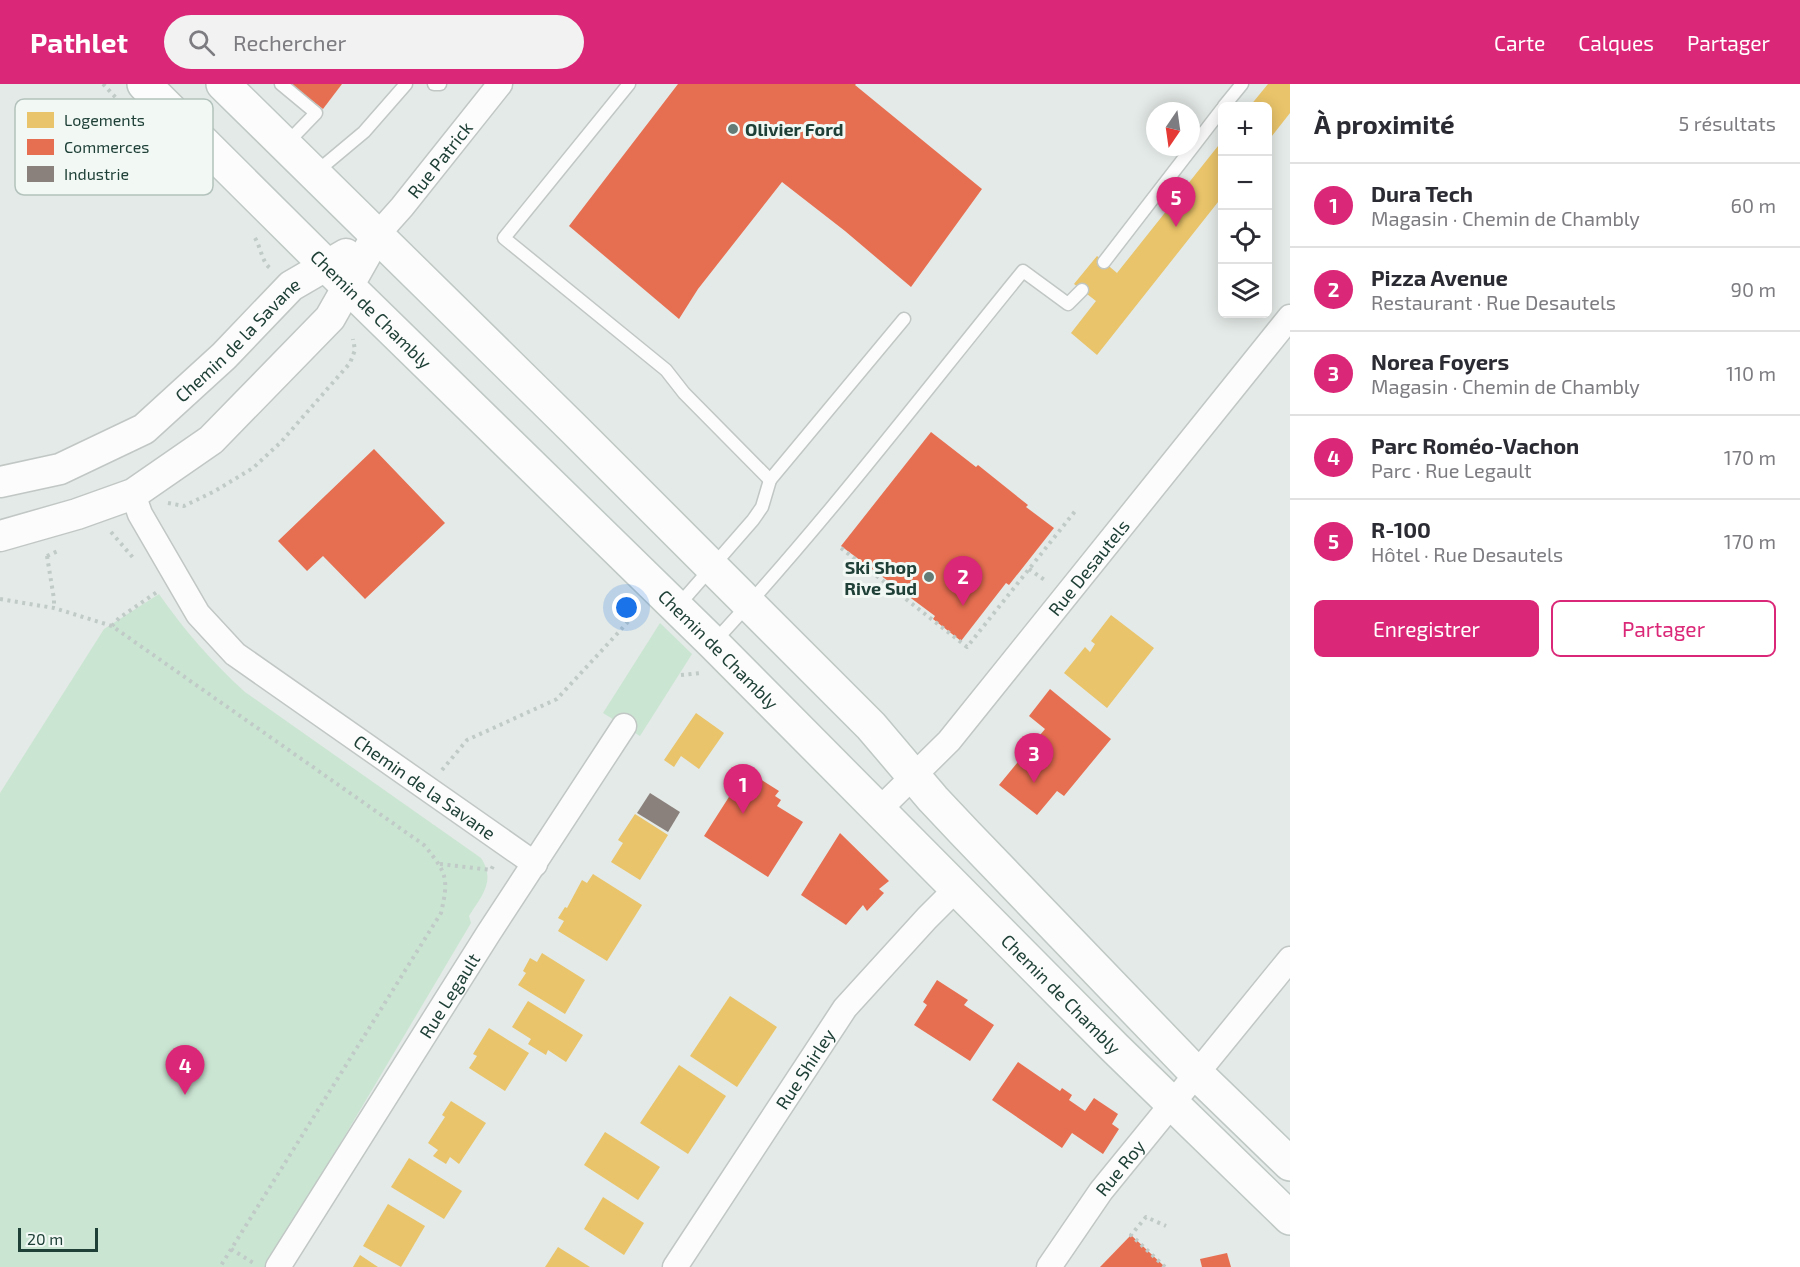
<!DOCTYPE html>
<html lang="fr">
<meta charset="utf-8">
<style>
:root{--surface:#fff;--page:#f2f2f3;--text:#2b2b33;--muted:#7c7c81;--line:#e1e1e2;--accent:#db2777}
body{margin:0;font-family:"Exo 2",sans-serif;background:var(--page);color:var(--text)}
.controls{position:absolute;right:18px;top:18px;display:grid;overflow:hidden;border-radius:9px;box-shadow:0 3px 15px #0003}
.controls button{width:54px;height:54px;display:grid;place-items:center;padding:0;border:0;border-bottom:2px solid var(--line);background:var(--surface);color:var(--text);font:30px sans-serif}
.compass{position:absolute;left:1146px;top:18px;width:54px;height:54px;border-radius:50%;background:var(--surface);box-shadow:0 3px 15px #0003;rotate:193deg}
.scale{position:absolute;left:18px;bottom:15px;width:80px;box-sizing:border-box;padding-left:6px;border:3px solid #1f4037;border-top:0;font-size:16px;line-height:21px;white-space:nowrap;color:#1f4037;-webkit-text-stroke:4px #f2f9f5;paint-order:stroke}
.you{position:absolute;left:627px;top:524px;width:21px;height:21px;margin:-15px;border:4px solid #fff;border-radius:50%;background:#1a73e8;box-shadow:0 0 0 9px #1a73e833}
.badge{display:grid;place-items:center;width:39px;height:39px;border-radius:50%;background:var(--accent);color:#fff;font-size:20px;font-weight:700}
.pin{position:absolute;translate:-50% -50px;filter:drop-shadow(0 2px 3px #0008)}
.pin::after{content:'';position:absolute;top:32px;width:21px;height:18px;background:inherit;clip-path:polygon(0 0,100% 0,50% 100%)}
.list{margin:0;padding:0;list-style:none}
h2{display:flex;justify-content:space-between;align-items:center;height:78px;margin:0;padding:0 24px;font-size:26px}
h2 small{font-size:20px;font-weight:400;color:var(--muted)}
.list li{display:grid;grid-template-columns:39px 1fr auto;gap:18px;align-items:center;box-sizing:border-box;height:84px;padding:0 24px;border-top:2px solid var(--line)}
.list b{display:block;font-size:22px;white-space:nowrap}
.list p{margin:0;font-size:20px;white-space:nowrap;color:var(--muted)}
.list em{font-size:20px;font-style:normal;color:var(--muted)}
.actions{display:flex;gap:12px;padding:18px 24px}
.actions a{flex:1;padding:14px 0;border:2px solid var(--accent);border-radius:9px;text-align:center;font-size:21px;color:var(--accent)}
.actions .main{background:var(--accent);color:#fff}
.icon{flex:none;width:33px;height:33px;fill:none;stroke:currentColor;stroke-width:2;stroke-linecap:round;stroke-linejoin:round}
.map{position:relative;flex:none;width:1290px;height:1183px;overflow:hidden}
header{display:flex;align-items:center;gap:36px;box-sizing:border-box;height:84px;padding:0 30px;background:var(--accent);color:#fff}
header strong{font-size:28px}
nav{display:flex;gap:33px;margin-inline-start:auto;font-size:21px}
.search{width:420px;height:54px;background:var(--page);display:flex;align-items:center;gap:15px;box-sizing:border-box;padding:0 21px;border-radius:33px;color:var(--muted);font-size:22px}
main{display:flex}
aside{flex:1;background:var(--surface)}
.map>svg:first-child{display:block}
</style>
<header>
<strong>Pathlet</strong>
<div class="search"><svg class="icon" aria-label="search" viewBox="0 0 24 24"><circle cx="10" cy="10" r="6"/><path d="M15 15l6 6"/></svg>Rechercher</div>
<nav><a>Carte</a><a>Calques</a><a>Partager</a></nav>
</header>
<main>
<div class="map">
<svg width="1290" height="1183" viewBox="0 0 1290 1183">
<rect width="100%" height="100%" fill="#e4eae7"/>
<g fill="#cbe5d3">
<path d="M 159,510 C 184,546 212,578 245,608 L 481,774 C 496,797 482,811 469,832 L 471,839 L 267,1183 L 0,1183 L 0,709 L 104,545 Z"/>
<polygon points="660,539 692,570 640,652 603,629"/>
</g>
<g fill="#e9c46a">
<polygon points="1268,0 1290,0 1290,29 1268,57 1268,22 1250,22"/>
<polygon points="1222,57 1222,113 1097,271 1071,249 1096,217 1074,200 1097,172 1117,189"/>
<polygon points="1111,531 1154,564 1107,624 1064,589 1085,563 1090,568 1095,560 1091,557"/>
<polygon points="696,629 724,649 699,685 681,672 674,683 664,676"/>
<polygon points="635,730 668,751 640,796 611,778 623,759 618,756"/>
<polygon points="593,790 642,821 607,877 558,847 564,837 558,834 565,823 567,824 582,796 587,799"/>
<polygon points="542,869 585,896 565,930 518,901 526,889 523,887 530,874 537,878"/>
<polygon points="730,912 777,943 737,1003 690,972"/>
<polygon points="528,917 583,951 566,978 548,966 546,971 528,960 531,955 512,943"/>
<polygon points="489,944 529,969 505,1007 469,984 477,972 473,970"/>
<polygon points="679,981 726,1012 688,1070 640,1039"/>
<polygon points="451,1017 486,1039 459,1080 450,1073 446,1080 433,1072 438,1066 428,1059 445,1033 442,1031"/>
<polygon points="605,1048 660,1083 638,1116 584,1081"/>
<polygon points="409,1074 462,1107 444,1135 391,1103"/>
<polygon points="603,1113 644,1139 624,1171 584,1145"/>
<polygon points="388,1120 425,1142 401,1183 363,1162"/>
<polygon points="558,1163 590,1183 545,1183"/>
<polygon points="360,1171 378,1183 353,1183"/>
</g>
<g fill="#e76f51">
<polygon points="290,0 342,0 323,25"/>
<polygon points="678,0 856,0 855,1 982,105 911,203 845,147 782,98 698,205 679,235 569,142"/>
<polygon points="931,348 976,383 978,381 1028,421 1026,423 1054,444 1009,501 1006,499 961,557 933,535 935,532 841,462"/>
<polygon points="374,365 445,439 365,515 323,472 307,487 278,457"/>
<polygon points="1050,605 1111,655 1064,712 1057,707 1037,731 999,701 1045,645 1029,632"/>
<polygon points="743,691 754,698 757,693 779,707 775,712 781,716 777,722 803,738 768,793 704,752"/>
<polygon points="840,749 889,797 879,805 884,809 867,827 863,821 846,841 801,811"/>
<polygon points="937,896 968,916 964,921 994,941 970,977 914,941 927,921 923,918"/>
<polygon points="1018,978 1060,1007 1062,1004 1072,1011 1069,1016 1085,1027 1094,1014 1118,1030 1112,1040 1119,1045 1103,1070 1072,1049 1062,1064 992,1016"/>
<polygon points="1131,1151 1165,1183 1100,1183"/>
<polygon points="1227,1169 1231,1183 1202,1183 1200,1175"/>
</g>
<polygon fill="#8a817c" points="650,709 680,728 668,748 637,729"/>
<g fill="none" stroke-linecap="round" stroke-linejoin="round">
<defs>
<g id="service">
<polyline points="281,0 316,29 286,60"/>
<polyline points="434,0 440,0"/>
<polyline points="629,0 504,154 666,286 684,309 770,396 904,235"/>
<polyline points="1224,22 1242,0"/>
<polyline points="315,89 364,48 406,0"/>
<polyline points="1104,178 1222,25"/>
<polyline points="677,523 753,436 762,423 770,396"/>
<path d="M 713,559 C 823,441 921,312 1023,187 L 1068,220 L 1082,206"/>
</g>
<g id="minor">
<path id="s1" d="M 377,151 L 402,123 L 500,0"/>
<path id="s2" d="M 133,410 L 140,430 L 198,530 L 235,570 L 535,780"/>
<path id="s3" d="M 879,726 L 949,657 L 1290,233"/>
<path id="s4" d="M 278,1183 L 488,850 L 624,642"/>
<path id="s5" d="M 675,1183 L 845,924 L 927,834 L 957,804"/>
<path id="s6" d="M 1049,1183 L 1101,1107 L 1290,875"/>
</g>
<g id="tertiary">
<path id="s7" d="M 0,398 L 60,385 L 144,345 L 224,272 L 291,202 L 346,170"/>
<polyline points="0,452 77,430 133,410 211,356 330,234 377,151"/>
</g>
<g id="secondary">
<path id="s8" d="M 144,0 L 326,181 L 713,559 L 1115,964 L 1290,1134"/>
<polyline points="223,0 574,345 871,642 933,715 966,750 1196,989 1290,1080"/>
</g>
</defs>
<use href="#service" stroke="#c1c7c4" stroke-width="15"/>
<use href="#minor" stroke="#c1c7c4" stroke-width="27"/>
<use href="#tertiary" stroke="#c1c7c4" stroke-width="33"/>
<use href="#secondary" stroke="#bfc8c4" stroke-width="36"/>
<g stroke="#c0cac7" stroke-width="4" stroke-dasharray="3 4.5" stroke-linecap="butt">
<polyline points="103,0 117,15"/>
<path d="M 255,154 C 261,164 262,178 270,184"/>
<polyline points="168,419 184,422 215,407 253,384 281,358 350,279 355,266 353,255"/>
<polyline points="111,448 135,476"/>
<polyline points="841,464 967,563 1076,426"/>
<polyline points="47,472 60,466"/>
<polyline points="47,472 54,515 54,524"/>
<polyline points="1029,485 1046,497"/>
<path d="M 0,515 L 54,524 L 112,542 L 424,761 C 447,789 449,794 441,829 L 220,1183"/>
<polyline points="112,542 119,534 157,508"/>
<polyline points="681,591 701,589"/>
<polyline points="442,686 467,656 557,615 639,526"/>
<polyline points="440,780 491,786 494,780"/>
<polyline points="231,1165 255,1180"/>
<polyline points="1165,1183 1131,1151 1146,1133 1166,1142"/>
</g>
<use href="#service" stroke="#fbfcfb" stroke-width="12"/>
<use href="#minor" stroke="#fbfcfb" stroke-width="24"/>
<use href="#tertiary" stroke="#fbfcfb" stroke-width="30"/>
<use href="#secondary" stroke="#fbfcfb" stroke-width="33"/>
</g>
<g fill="#647c75" stroke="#f2f9f5" stroke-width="2">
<circle cx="733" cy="45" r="6"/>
<circle cx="929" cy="493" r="6"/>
</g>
<g text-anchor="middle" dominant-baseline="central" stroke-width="6" stroke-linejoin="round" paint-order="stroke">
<g font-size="18" font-weight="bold" fill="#1f4037" stroke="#f2f9f5" text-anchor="start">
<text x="745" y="45">Olivier Ford</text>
<text x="917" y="483" text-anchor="end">Ski Shop<tspan x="917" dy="21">Rive Sud</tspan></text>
</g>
<g font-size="18" fill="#1f4037" stroke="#f2f9f5">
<text stroke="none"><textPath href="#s1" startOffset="98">Rue Patrick</textPath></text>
<text stroke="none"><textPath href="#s8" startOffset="320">Chemin de Chambly</textPath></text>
<text stroke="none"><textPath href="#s7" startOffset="284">Chemin de la Savane</textPath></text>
<text stroke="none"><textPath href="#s3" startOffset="321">Rue Desautels</textPath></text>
<text stroke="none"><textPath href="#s8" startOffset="806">Chemin de Chambly</textPath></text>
<text stroke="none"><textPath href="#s2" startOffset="423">Chemin de la Savane</textPath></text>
<text stroke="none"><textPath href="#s8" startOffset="1292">Chemin de Chambly</textPath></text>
<text stroke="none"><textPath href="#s4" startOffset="321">Rue Legault</textPath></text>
<text stroke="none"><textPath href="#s5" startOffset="237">Rue Shirley</textPath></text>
<text stroke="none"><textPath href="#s6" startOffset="122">Rue Roy</textPath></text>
</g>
</g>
<rect x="15" y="15" width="198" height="96" rx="9" fill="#f2f9f5" stroke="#b3c2bc" stroke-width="1.5"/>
<rect x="27" y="28" width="27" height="16" fill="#e9c46a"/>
<rect x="27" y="55" width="27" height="16" fill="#e76f51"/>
<rect x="27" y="82" width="27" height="16" fill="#8a817c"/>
<g font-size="16" fill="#1f4037">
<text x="64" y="42">Logements</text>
<text x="64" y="69">Commerces</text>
<text x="64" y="96">Industrie</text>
</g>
</svg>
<div class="controls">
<button>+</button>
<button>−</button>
<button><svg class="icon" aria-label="locate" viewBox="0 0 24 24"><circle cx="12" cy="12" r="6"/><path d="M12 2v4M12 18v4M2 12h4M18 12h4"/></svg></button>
<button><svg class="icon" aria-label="layers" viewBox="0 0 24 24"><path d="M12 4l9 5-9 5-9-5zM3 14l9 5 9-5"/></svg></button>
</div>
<svg class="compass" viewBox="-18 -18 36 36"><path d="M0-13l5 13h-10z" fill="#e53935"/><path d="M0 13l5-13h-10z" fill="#7c7c81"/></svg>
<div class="scale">20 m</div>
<div class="you"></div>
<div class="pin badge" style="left:743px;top:730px">1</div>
<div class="pin badge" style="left:963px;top:522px">2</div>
<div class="pin badge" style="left:1034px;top:699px">3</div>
<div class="pin badge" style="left:185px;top:1011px">4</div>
<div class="pin badge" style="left:1176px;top:143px">5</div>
</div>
<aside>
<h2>À proximité<small>5 résultats</small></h2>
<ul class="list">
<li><span class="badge">1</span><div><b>Dura Tech</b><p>Magasin · Chemin de Chambly</p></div><em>60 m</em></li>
<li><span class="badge">2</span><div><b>Pizza Avenue</b><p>Restaurant · Rue Desautels</p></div><em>90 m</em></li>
<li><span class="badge">3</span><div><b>Norea Foyers</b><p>Magasin · Chemin de Chambly</p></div><em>110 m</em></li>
<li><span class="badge">4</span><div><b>Parc Roméo-Vachon</b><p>Parc · Rue Legault</p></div><em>170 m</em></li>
<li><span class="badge">5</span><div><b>R-100</b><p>Hôtel · Rue Desautels</p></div><em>170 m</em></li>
</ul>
<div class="actions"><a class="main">Enregistrer</a><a>Partager</a></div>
</aside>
</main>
